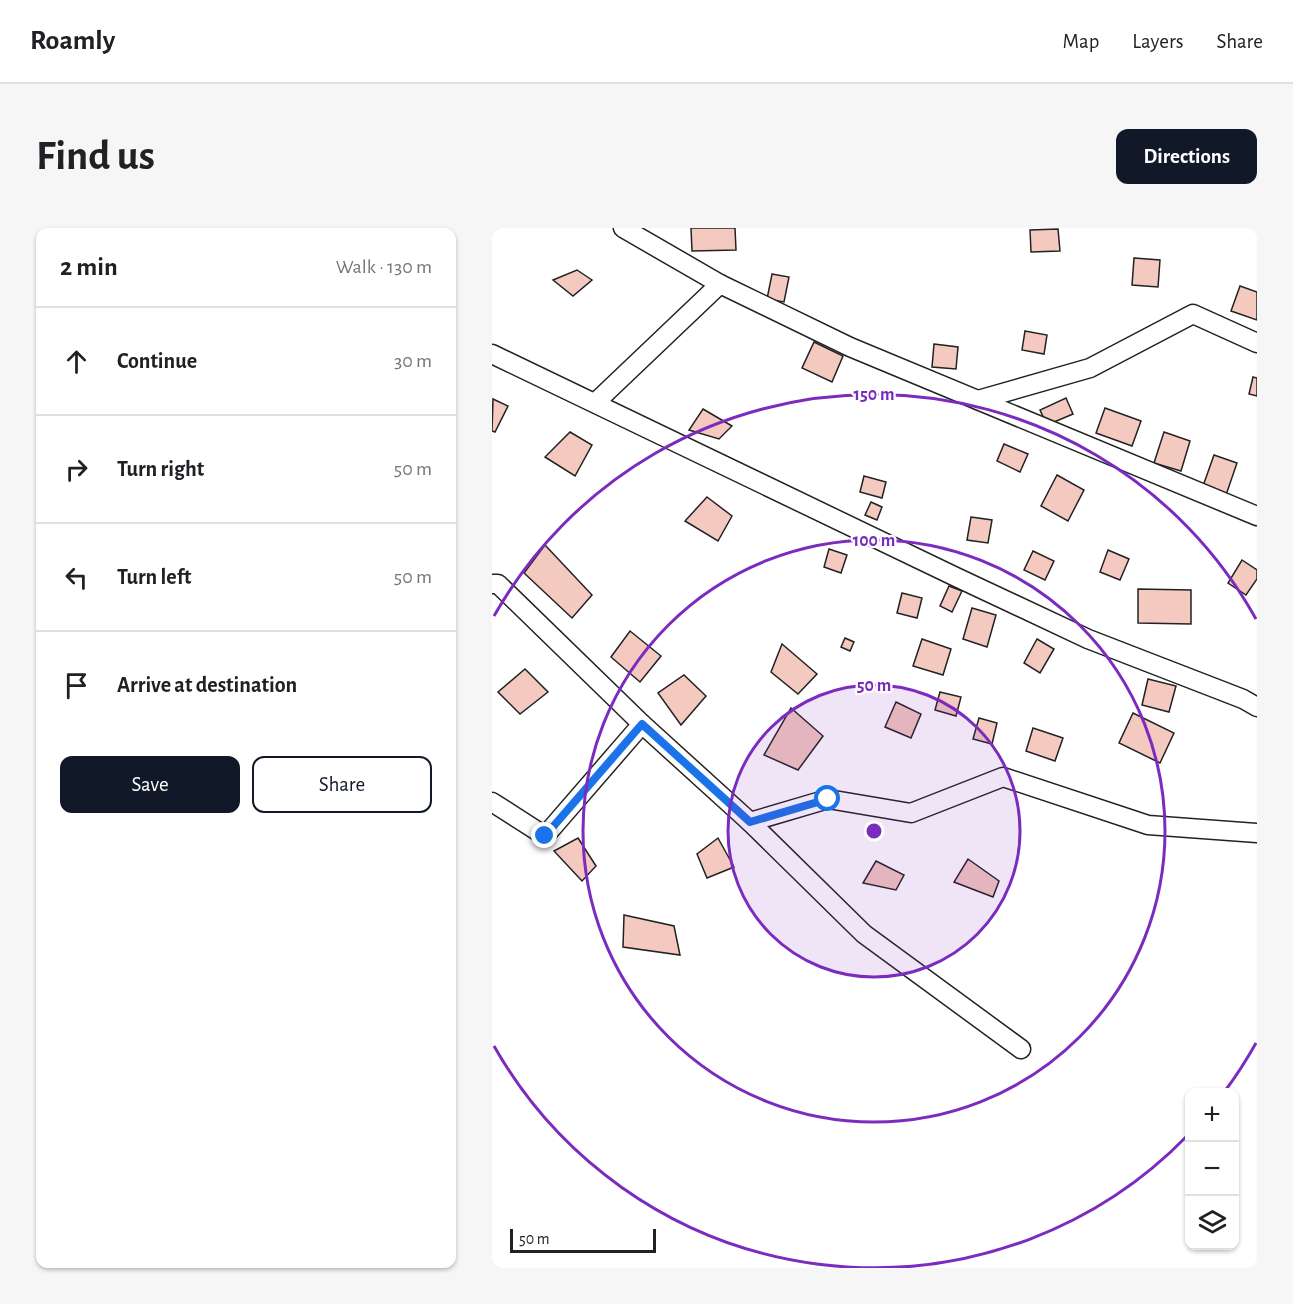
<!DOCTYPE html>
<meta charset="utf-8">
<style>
:root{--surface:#fff;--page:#f6f6f6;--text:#202124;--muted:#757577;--line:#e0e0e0;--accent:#111827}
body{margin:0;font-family:"Alegreya Sans",sans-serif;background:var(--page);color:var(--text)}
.controls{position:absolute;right:18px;bottom:18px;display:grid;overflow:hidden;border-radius:12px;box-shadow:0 2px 4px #0004}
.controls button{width:54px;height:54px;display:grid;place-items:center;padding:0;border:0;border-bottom:2px solid var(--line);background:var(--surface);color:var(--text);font:30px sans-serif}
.scale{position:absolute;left:18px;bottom:15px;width:146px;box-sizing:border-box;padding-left:6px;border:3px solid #222;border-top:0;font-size:16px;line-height:21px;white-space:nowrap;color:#222;-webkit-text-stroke:4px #fff;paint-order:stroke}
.stop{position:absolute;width:18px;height:18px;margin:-14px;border:4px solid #1a73e8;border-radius:50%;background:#fff}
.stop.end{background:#1a73e8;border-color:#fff;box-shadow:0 2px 6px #0008}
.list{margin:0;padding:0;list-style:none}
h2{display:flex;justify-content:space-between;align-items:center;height:78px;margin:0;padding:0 24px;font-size:26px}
h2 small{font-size:20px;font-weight:400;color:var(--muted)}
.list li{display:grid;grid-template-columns:39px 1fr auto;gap:18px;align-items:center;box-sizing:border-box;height:108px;padding:0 24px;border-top:2px solid var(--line)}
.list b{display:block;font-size:22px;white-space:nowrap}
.list em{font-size:20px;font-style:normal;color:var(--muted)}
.actions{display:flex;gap:12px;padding:18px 24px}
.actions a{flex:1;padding:14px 0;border:2px solid var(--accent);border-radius:12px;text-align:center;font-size:21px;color:var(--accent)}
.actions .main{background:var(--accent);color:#fff}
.icon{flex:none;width:33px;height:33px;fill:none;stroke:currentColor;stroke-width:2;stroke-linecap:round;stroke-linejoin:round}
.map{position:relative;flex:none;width:765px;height:1040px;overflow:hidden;border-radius:12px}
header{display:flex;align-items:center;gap:36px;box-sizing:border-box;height:84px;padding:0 30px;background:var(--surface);border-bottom:2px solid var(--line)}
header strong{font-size:28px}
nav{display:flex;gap:33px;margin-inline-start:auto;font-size:21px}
.intro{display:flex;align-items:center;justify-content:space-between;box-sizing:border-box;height:144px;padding:0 36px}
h1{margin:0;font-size:42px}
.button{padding:15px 27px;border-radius:12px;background:var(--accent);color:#fff;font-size:21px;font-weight:700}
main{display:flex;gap:36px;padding:0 36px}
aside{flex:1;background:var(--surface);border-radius:12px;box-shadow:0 2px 4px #0004}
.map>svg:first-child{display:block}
</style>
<header>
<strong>Roamly</strong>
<nav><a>Map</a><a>Layers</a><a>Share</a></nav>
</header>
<div class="intro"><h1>Find us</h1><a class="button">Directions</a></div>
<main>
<aside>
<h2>2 min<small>Walk · 130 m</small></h2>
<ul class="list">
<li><svg class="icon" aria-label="ahead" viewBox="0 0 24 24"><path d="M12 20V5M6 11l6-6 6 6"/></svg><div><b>Continue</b></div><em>30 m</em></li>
<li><svg class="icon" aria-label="right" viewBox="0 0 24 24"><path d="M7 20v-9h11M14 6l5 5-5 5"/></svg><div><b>Turn right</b></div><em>50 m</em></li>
<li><svg class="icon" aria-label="left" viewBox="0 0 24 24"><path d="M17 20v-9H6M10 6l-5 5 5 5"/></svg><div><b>Turn left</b></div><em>50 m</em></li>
<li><svg class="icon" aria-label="arrive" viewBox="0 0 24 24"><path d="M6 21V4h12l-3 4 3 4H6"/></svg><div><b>Arrive at destination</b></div></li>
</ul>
<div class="actions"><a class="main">Save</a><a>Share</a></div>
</aside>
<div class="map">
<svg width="765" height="1040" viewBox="0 0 765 1040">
<rect width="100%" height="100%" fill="#fff"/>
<g fill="#f3c9c0" stroke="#222" stroke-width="1.5">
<polygon points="199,0 243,0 244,22 200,23"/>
<polygon points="566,1 568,23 539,24 538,2"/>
<polygon points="642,30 668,32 666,59 640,57"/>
<polygon points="85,42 100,52 81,68 61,52"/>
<polygon points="280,46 297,49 292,74 275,71"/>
<polygon points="748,58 765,64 765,92 739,83"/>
<polygon points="533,103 555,107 552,126 530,122"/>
<polygon points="322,114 351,128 340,154 310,140"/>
<polygon points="442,116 466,119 464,141 440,139"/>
<polygon points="761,149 765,150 765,168 757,166"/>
<polygon points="574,170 581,186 555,197 548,182"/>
<polygon points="1,171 16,178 3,204 0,203"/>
<polygon points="613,180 649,193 640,218 604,205"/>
<polygon points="211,181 240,198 227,211 197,202"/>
<polygon points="78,204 100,217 83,248 53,229"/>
<polygon points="672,204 698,213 689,243 662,235"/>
<polygon points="512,216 536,226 528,244 505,233"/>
<polygon points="722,227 745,235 734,267 711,258"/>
<polygon points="565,247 592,262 576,293 549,278"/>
<polygon points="372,248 394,254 390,270 368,264"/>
<polygon points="215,269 240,288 226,313 193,293"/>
<polygon points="379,274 390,279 385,292 373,287"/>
<polygon points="479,289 500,292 496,315 475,312"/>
<polygon points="53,317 100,367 80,390 32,345"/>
<polygon points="337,321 355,327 349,345 332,339"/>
<polygon points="616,322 637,331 628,352 608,344"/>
<polygon points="541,323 562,333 553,352 532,342"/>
<polygon points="750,332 765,342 765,351 754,367 736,355"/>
<polygon points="457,358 470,363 460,384 448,378"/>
<polygon points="646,361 699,362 699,396 646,395"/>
<polygon points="410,365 430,370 425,390 405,385"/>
<polygon points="480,380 504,387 495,419 471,411"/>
<polygon points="138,403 169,428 148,454 119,429"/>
<polygon points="353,410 362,414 358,423 349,419"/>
<polygon points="430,411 459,421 451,447 421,438"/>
<polygon points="545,411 562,421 548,445 532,435"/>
<polygon points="290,416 325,446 306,466 279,444"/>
<polygon points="33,441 56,464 28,486 6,464"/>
<polygon points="192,447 214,468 189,497 166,465"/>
<polygon points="656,451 684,458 677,484 650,477"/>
<polygon points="448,464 469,469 464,488 443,482"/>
<polygon points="404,474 429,486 419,510 393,499"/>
<polygon points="299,480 331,508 306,542 272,527"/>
<polygon points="641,485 682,505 668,535 627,515"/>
<polygon points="487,490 505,495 500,516 481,511"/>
<polygon points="541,500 571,510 563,533 534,523"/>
<polygon points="86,610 104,638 90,653 62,623"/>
<polygon points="226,610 242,639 215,650 205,626"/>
<polygon points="476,631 507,653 501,669 462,654"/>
<polygon points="384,633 412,647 404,662 371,655"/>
<polygon points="132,687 182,698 188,727 131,719"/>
</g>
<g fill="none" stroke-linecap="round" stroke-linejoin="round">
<defs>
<g id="street">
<polyline points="131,0 228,56 358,119 765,288"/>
<polyline points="0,126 464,349 596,411 751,471 765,479"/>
<polyline points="486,172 598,140 701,86 765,115"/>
<polyline points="103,175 228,56"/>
<polyline points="0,356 6,356 150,496 258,594 372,706 529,821"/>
<polyline points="0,574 53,608 150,496"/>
<polyline points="258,594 336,571 419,585 511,549 656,597 765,605"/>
</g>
</defs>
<use href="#street" stroke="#222" stroke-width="21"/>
<use href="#street" stroke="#fff" stroke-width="18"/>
</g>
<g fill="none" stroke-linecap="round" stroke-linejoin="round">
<polyline stroke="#1a73e8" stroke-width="8" points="53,608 150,496 258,594 336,571"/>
</g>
<circle cx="382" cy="603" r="146" fill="#7b2cbf" fill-opacity=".12"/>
<g fill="none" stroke="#7b2cbf" stroke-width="3">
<circle cx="382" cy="603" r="146"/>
<circle cx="382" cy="603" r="291"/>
<path d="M764 815A437 437 0 0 1 733 863M696 907A437 437 0 0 1 2 818M2 388A437 437 0 0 1 764 391"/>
</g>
<circle cx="382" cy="603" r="9" fill="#7b2cbf" stroke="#fff" stroke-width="3"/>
<g font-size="18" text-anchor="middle" font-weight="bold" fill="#7b2cbf" stroke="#fff" stroke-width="4.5" stroke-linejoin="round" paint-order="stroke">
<text x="382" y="172">150 m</text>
<text x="382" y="318">100 m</text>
<text x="382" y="463">50 m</text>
</g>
</svg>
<div class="controls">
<button>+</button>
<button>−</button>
<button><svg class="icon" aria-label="layers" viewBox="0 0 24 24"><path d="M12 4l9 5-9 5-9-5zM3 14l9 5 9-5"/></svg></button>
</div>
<div class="scale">50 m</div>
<div class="stop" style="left:336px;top:571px"></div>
<div class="stop end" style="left:53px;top:608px"></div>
</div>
</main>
